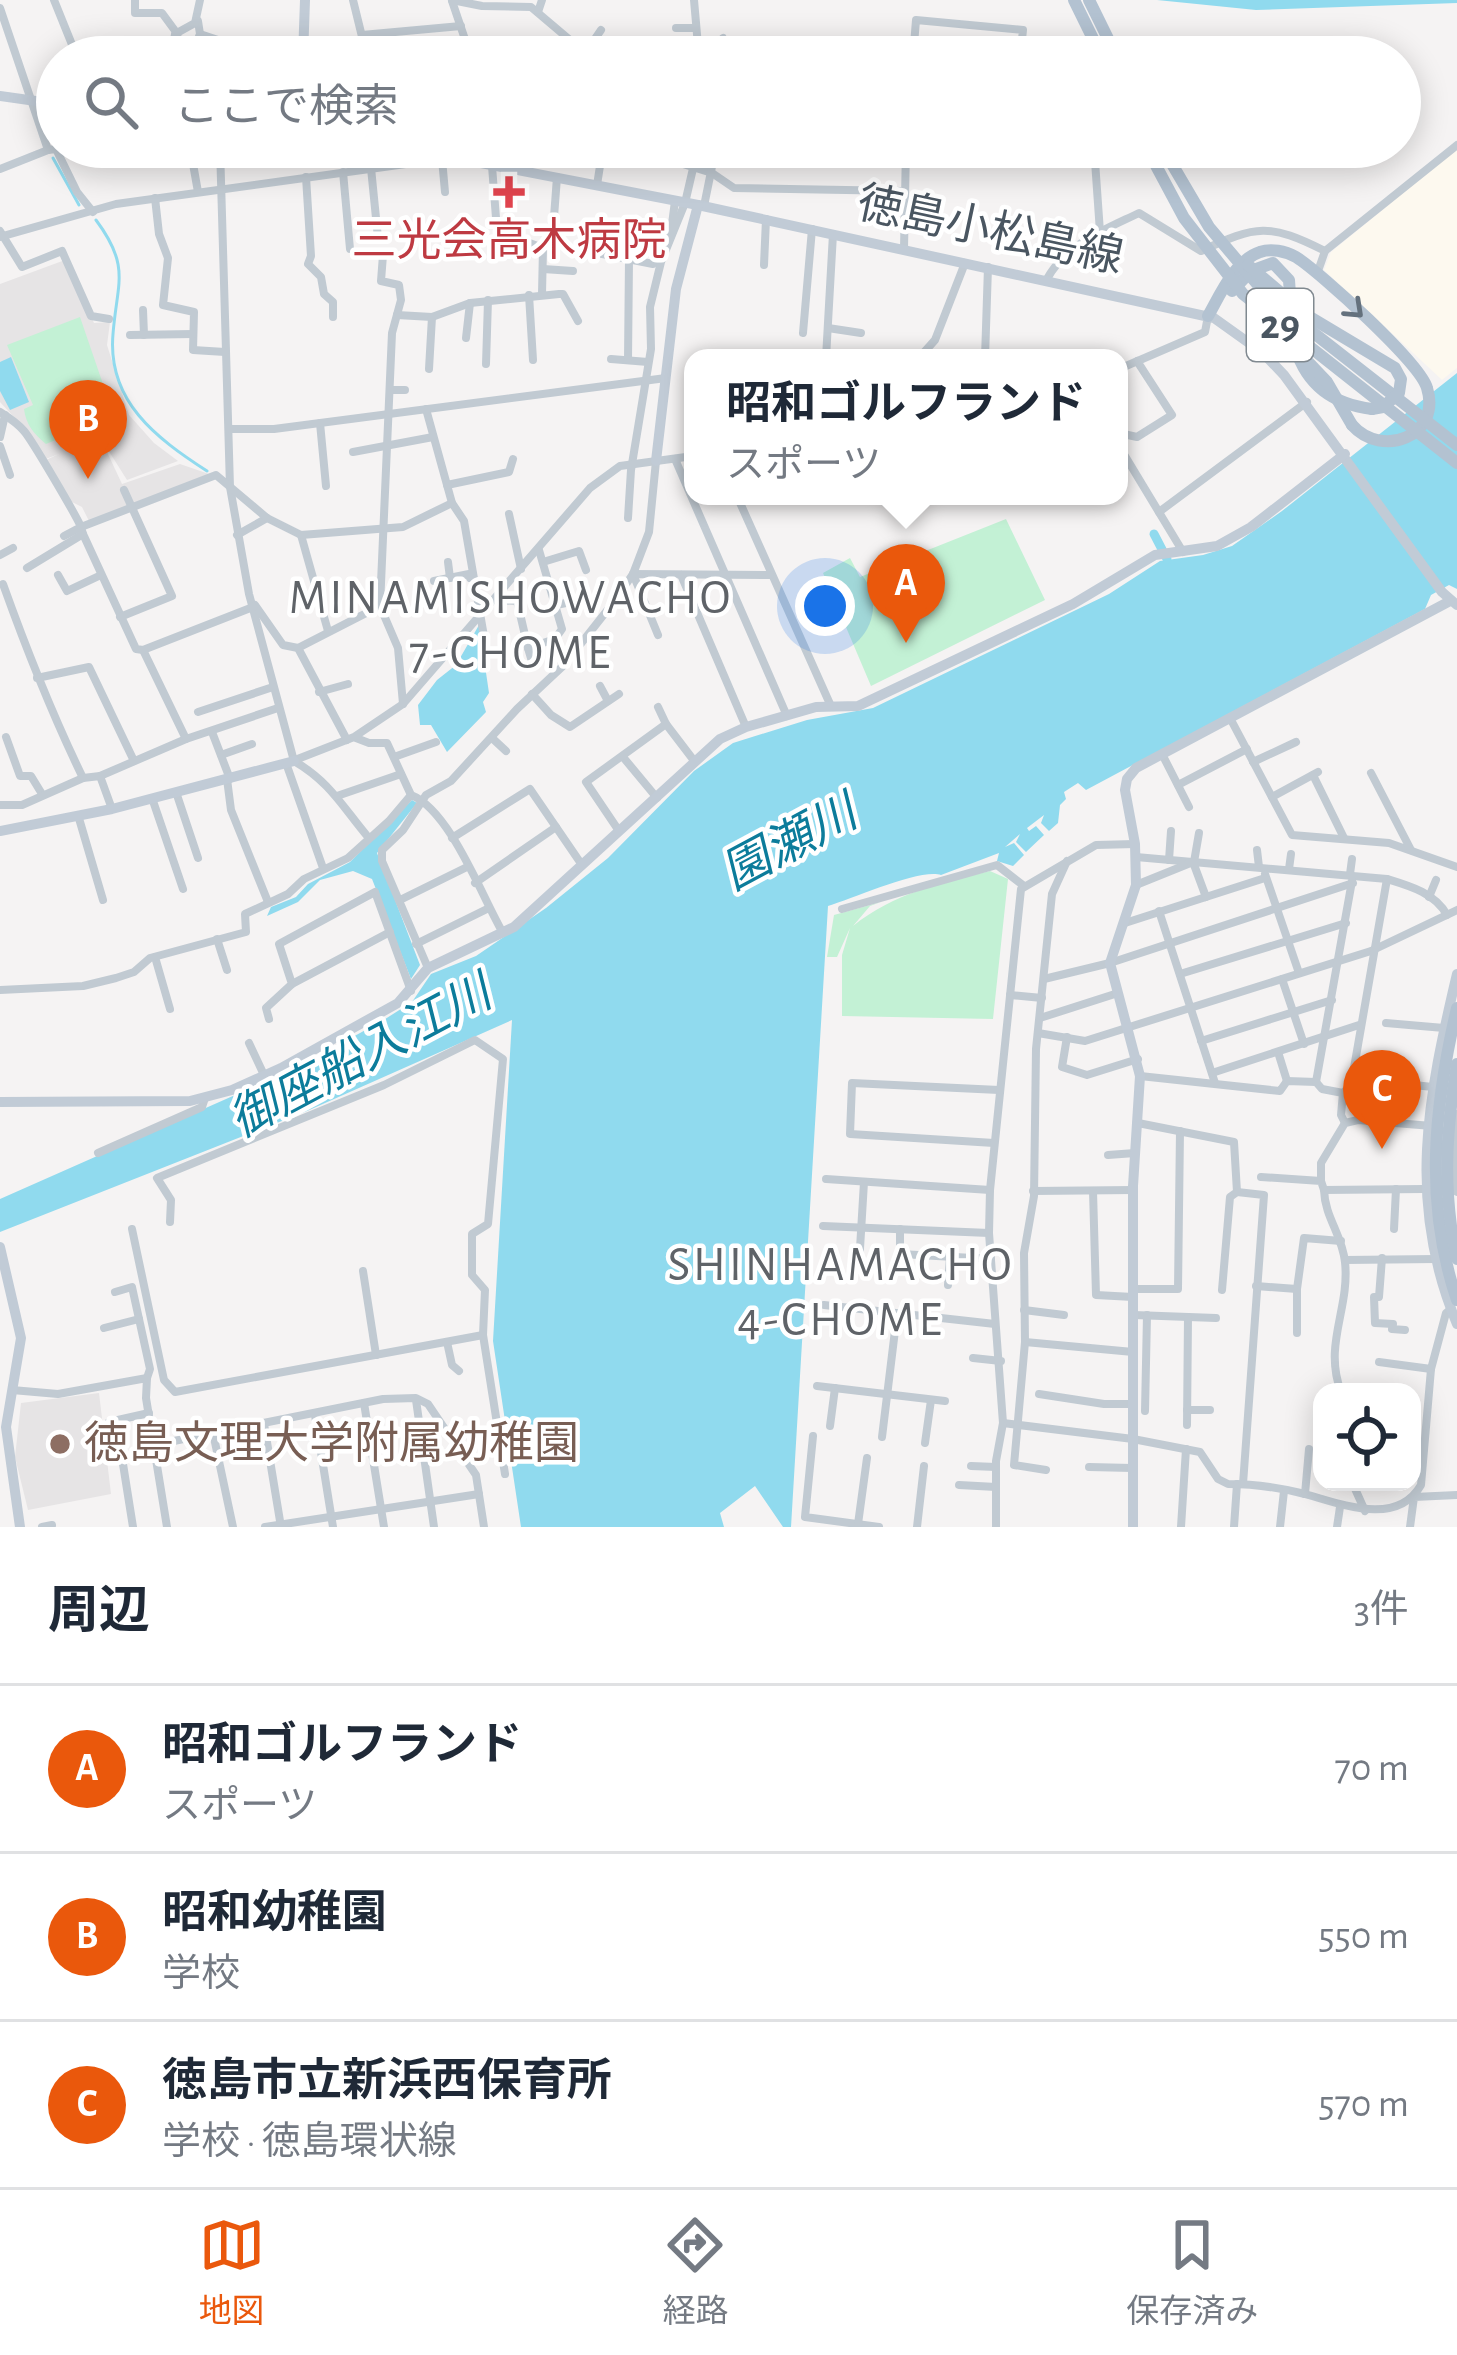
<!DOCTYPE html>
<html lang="ja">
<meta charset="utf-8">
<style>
:root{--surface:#fff;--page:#f2f2f3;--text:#1f2937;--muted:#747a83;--line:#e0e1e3;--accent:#ea580c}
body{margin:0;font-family:"Alegreya Sans","Noto Sans JP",sans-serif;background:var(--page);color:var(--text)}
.controls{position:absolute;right:36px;bottom:36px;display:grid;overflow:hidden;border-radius:24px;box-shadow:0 6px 30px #0003}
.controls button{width:108px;height:108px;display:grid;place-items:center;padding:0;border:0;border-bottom:3px solid var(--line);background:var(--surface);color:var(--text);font:60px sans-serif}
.you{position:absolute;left:825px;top:606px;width:42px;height:42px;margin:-30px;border:9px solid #fff;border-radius:50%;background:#1a73e8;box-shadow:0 0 0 18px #1a73e833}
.badge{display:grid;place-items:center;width:78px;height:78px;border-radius:50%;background:var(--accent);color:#fff;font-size:39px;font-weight:700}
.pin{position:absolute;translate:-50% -99px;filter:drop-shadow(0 3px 6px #0008)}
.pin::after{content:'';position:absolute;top:63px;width:42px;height:36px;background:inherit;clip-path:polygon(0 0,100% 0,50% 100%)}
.popup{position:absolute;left:684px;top:349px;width:444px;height:156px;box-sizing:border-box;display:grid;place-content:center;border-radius:24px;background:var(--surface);filter:drop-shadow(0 3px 9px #0005);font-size:39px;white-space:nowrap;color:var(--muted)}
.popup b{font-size:45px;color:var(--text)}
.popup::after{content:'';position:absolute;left:50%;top:100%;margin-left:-24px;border:24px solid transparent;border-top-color:var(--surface)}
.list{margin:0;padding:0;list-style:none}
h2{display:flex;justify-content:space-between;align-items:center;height:156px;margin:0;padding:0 48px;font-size:51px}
h2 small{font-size:39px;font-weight:400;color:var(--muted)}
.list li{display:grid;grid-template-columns:78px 1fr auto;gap:36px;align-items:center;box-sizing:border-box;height:168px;padding:0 48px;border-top:3px solid var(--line)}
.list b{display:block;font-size:45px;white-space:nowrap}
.list p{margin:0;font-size:39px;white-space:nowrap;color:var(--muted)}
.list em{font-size:39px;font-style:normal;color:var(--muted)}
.icon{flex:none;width:66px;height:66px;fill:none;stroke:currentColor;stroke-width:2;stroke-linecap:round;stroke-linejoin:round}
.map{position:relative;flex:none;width:1457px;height:1527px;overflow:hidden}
.search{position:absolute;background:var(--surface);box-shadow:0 6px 30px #0003;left:36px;right:36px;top:36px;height:132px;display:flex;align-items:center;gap:30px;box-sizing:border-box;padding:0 42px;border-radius:66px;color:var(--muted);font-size:45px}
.sheet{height:660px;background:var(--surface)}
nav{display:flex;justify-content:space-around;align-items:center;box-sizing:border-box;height:168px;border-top:3px solid var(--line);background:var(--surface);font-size:33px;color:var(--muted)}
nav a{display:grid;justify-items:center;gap:6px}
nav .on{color:var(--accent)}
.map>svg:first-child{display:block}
</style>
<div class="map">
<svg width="1457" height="1527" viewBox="0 0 1457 1527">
<rect width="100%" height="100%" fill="#f5f3f3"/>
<polygon fill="#fdf9ef" points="1457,149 1457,368 1442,380 1324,270 1331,252"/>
<g fill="#e6e4e5">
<polygon points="65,260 94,323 110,322 107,345 129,415 154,443 178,461 127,480 100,437 122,484 180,464 209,474 89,521 82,507 68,500 46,460 59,454 43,460 26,430 0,402 0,284"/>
<polygon points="99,1393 111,1494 28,1510 15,1457 21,1403"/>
</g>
<g fill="#c3f1d5">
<path d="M 80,317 L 104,387 L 121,413 L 46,444 C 34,434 26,425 24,409 L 33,405 L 7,345 Z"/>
<polygon points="1006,519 1045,600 871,686 823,573 850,558 860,577"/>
<path d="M 990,871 L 1008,879 L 993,1019 L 842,1016 L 842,955 L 850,928 L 837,957 L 827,957 L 834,915 L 881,902 L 870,906 L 853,926 C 894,893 941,883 990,871 Z"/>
</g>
<g fill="#90daee">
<polygon points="1157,0 1457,0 1457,3 1256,10"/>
<polygon points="11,357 29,402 10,410 0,391 0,362"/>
<path d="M 1457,373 L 1457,589 L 1449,585 L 1431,595 L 1425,609 L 1086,790 L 1078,783 L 1064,792 L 1066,799 L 1060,805 L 1058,823 L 1049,831 L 1041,823 L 1044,815 L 1027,828 L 1029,831 L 1036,826 L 1044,835 L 1026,852 L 1016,842 L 1020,834 L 1005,847 L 1014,843 L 1024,855 L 1013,866 L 997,861 L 999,853 L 941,875 C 921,868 854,898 828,906 L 791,1527 L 783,1527 L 755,1486 L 720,1513 L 724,1527 L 521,1527 L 493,1341 L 512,1020 L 307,1111 L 0,1232 L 0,1199 L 294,1069 L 382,1021 L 412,1002 L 431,974 L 476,956 L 546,908 L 608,858 L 694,771 L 733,743 L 807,720 L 873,708 L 1109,594 L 1160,561 L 1203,555 L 1232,546 L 1282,511 Z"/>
<polygon points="479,625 489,693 483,702 486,712 447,752 431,725 420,725 418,705 437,680 456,665"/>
<polygon points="412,800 417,803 377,853 420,965 411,979 372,879 353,871 320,880 298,902 267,916 271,907 296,897 308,884 350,862"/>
</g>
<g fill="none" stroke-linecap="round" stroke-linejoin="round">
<g stroke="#90daee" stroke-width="3">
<polyline points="41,110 48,137"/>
<polyline points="53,158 79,205"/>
<path d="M 96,220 C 131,267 117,282 113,334 C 107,401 156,438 207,471"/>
</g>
<polyline stroke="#90daee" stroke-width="9" points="1154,534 1167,559"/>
<g stroke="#c1cad2" stroke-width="8">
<polyline points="54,0 77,57"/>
<polyline points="135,0 135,13 162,13 176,32"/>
<polyline points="353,0 367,57"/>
<polyline points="452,0 482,6 531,7 590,57"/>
<polyline points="694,0 699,57"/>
<polyline points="452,1 471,57"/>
<polyline points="0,8 48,150 56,149 77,192 93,212"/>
<polyline points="538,12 542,0"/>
<polyline points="676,28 695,28"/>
<polyline points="200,34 221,41"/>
<polyline points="362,35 461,26"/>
<polyline points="175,36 194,49 200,34 198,21"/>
<polyline points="723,38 732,57"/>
<polyline points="655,43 698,43"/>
<polyline points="587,49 651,57"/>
<polyline points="586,52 601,30"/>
<polyline points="232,56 232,57"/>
<polyline points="172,57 175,34 195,23 200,0"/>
<polyline points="913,57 916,20 1023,30 1020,57"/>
<polyline points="190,147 198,192"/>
<path d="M 220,147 L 230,487 L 249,594 L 294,761 C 330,782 342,806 368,837"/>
<polyline points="628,147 712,173 734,188 902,191"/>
<polyline points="1094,147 1100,232"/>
<polyline points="442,159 445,192"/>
<polyline points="492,166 497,231 543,248 542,294"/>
<polyline points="371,168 378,238"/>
<polyline points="0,169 48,150"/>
<polyline points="343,172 350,249"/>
<polyline points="306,177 311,256 308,264 321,277 324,294 333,302 333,317"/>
<polyline points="597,185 603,147"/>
<polyline points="155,198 159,234 168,258 163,305 194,312 193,350 225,352"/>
<polyline points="704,206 716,147"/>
<polyline points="0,231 22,267 62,251 91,316 109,319"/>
<polyline points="0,237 116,204 442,159"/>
<polyline points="543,248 554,217 557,177"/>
<polyline points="904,249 906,147"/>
<polyline points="587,251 653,264 672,224 675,201"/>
<polyline points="1325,251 1457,145"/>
<polyline points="764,265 766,219"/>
<polyline points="543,269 573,271"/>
<path d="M 1047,279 C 1066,244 1104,230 1139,213 L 1201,251 C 1257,225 1269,223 1325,251 L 1317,274"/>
<polyline points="529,295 533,360"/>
<polyline points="143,310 144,335"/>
<polyline points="397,315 432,317 470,303 559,294 563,294 578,321"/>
<polyline points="828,328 861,333"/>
<polyline points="803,333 812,229"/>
<polyline points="130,335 193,334"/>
<polyline points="466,338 470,303"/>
<polyline points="826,358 833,234"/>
<polyline points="919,358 935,340 965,263"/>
<polyline points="985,358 988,267"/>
<polyline points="611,359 648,362"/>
<polyline points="628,360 629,259"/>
<polyline points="486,364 488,300"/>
<polyline points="429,369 432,317"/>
<polyline points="1119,369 1205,332 1208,316"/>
<polyline points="390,390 405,390"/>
<polyline points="426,409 452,503 464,521 486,648"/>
<path d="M 0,412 C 8,417 17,423 24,431 C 32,440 77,517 81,527 L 64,536"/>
<polyline points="320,423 326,486"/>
<polyline points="229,429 274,429 666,378"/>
<polyline points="1119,433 1137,437 1172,415 1137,361"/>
<polyline points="0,437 5,415"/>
<polyline points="0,446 10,475"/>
<polyline points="1119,446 1183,552"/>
<polyline points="353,452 433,437"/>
<polyline points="675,459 787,716"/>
<polyline points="447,485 509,472 513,459"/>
<polyline points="737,496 830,704"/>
<polyline points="1159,512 1307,402"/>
<polyline points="509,514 521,569"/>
<polyline points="628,518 631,470 651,349 650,307 661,262 685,203 698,147"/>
<polyline points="83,534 136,649 143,650 186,739 278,708"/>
<polyline points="237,535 267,518"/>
<polyline points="301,535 328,631"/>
<polyline points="0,555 13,548"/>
<polyline points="448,562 450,578"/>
<polyline points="543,562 579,551 586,570"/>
<polyline points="27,568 83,534 81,527 216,475 267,518 301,535 403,527 452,503"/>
<polyline points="58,575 67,591 101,575"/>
<polyline points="681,575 746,727"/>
<polyline points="434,581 469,574 470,578"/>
<path d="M 3,584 C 27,651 52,714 83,778 L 100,776 L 112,809"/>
<polyline points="496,600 517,601 528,648 555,639 562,629 539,550"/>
<polyline points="255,605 283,645 298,648 347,740"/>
<polyline points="556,605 576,601"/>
<polyline points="380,606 392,333 401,300 399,285 381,281 383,255"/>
<polyline points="120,617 172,596 124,490"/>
<polyline points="658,635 633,574 770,575"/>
<polyline points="298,648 380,606 398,648 403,704"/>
<polyline points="528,648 533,665"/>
<polyline points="143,650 253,607"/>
<polyline points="37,678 89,667 134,761"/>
<polyline points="600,686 608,701"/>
<polyline points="319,692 348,684"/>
<polyline points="532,694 551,715 570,727 619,694"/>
<polyline points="658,707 666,724"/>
<polyline points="198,712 273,687"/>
<polyline points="1230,718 1292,835 1389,843 1457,867"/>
<polyline points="212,732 230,779"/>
<polyline points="6,737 20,776 31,776 42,794"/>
<path d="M 356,738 L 369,743 L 387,743 L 411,795 C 450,810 482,897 503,933"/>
<polyline points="492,738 506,751"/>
<polyline points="1162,754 1189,807"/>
<polyline points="221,755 252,744"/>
<polyline points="394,757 436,742"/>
<polyline points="623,757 657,798"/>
<polyline points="295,760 354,737 403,704 590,488 620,466 693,456"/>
<polyline points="1253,762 1296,742"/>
<polyline points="286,763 323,868"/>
<polyline points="1371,773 1411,850"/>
<polyline points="1313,775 1344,838"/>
<polyline points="100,776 186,739"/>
<polyline points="227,779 231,810 268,902"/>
<polyline points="1178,785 1247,749"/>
<polyline points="176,792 198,858"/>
<polyline points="337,796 401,774"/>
<polyline points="1272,797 1318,772"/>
<polyline points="152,798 183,889"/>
<polyline points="0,805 22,805 83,778"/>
<polyline points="78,815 103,900"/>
<polyline points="619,831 586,782 666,724 695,762"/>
<polyline points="452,838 530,789 582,865"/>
<polyline points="1257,850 1259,867"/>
<path d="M 1136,857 L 1387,879 C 1410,886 1435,893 1447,915"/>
<polyline points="1169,860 1171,831"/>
<polyline points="1194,862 1199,833"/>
<polyline points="1289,869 1291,854"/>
<polyline points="1265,874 1299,973"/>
<polyline points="1350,874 1352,859"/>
<polyline points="475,883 556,827"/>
<polyline points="1136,885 1193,862 1206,897"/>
<polyline points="1429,897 1436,880"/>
<polyline points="400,900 467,867"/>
<polyline points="842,909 997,865 1024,886"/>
<polyline points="1159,911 1215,1083"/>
<polyline points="1125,923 1265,878"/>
<polyline points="217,939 227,970"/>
<polyline points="416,944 489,908"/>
<polyline points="155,957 170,1009"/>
<polyline points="428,968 382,861 382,850 403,830 426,795 451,781 517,709 564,665 613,603 633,574 649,532 656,461"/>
<polyline points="1180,974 1346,923"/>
<polyline points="1044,979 1110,963 1353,883"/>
<polyline points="1282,979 1304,1044"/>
<polyline points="292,984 390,932"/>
<polyline points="0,990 83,986 116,978 134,972 150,958 246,932 245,914 288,894 304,879 348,858 389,821 411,795"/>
<polyline points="1010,995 1042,998"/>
<polyline points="1040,1018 1118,993"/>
<polyline points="269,1019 266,1008 292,984 279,944 375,892 411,991"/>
<polyline points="1386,1023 1444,1028"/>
<polyline points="1038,1033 1085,1041 1371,951 1457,910"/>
<polyline points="1067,1037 1062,1067 1087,1075 1138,1059"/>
<polyline points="1201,1041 1332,1000"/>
<polyline points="249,1043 264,1075"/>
<polyline points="1278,1052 1287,1081"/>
<polyline points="1212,1073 1359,1025"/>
<polyline points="1140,1076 1280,1091 1287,1081 1316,1082 1322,1089 1343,1093 1351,1085 1387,879"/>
<polyline points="1374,1081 1433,1087"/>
<polyline points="1316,1082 1352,881"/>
<polyline points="1343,1093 1341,1115 1345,1123"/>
<polyline points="1457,1114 1454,1183 1457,1192"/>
<polyline points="1138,1123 1234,1142 1237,1192 1230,1197 1222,1290"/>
<polyline points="994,1143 850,1134 852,1083 999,1090"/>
<polyline points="98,1153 202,1107 205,1098"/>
<polyline points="1108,1155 1135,1153"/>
<polyline points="1261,1177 1321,1181 1324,1190 1424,1189"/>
<polyline points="826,1179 990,1190"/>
<polyline points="1321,1181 1321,1163 1345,1123 1358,1120 1432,1126"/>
<path d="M 1324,1190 C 1325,1218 1342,1234 1345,1262 C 1350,1309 1323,1344 1341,1392"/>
<polyline points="1033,1191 1133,1190"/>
<polyline points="1093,1191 1096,1295 1133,1297"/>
<polyline points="1237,1192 1264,1195 1243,1484"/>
<polyline points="170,1222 171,1200 157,1178 384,1085 475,1040 503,1059 488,1224 472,1234 472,1275 485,1290 483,1335 505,1474"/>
<polyline points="823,1226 989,1233"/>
<polyline points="132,1229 164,1380 175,1392 483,1335"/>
<polyline points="900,1229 900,1254 991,1259"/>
<polyline points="1394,1229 1396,1189"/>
<polyline points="1382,1258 1379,1297 1374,1297 1375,1323 1393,1324 1392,1329 1405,1330"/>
<polyline points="1345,1260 1436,1259"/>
<polyline points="859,1265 864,1182"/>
<polyline points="363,1271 376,1355"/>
<polyline points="948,1285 950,1257"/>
<polyline points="1256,1286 1297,1289"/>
<polyline points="1135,1289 1178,1289 1180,1131"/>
<polyline points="115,1292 132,1287 150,1369 147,1378"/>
<polyline points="824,1305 995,1324"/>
<polyline points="1024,1310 1064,1315"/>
<polyline points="1134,1315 1216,1318"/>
<polyline points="104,1328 139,1319"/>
<polyline points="1297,1333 1297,1289 1304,1238 1341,1241"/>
<polyline points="447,1342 452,1365 459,1371"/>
<polyline points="1025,1342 1133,1352"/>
<polyline points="973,1358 1001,1361"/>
<polyline points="1379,1362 1431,1369"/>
<polyline points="817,1386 945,1401"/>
<polyline points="12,1390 58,1394 147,1378 146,1398 167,1527"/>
<polyline points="1039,1394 1104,1404 1133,1404"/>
<polyline points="416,1400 434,1527"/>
<polyline points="364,1403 384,1527"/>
<polyline points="1187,1410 1210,1410"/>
<polyline points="1145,1411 1147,1315"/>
<polyline points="315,1415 333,1527"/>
<polyline points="116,1420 133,1527"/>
<polyline points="109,1422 149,1413"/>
<path d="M 1003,1423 L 1133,1439 L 1200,1452 L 1218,1479 L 1228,1484 C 1253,1484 1281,1488 1305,1494 C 1341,1504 1397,1527 1421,1485 L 1431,1369 L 1446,1313 L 1451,1309"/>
<polyline points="264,1424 281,1527"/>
<polyline points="1187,1425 1188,1317"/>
<polyline points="830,1426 835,1388"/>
<polyline points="213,1433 233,1527"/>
<polyline points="813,1436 805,1517 879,1527"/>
<polyline points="882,1437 897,1314"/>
<polyline points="925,1443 931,1400"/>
<polyline points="154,1445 383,1399 416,1398 428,1404 476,1475 484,1527"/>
<polyline points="971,1466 996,1467"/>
<polyline points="1089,1467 1132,1468"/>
<polyline points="1046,1470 1014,1465 1025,1342 1024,1253 1034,1196 1036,1049 1052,894 1067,861"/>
<polyline points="1352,1482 1365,1511"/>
<polyline points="959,1485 996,1487"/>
<polyline points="1305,1494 1309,1449"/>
<polyline points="858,1524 867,1458"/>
<polyline points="42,1527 52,1525"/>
<polyline points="265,1527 479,1494"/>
<polyline points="917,1527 924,1466"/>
<polyline points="996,1527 996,1461 1003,1423 989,1233 990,1190 1021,889 1096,845 1135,844"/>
<polyline points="1181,1527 1186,1449"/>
<polyline points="1234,1527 1237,1484"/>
<polyline points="1280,1527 1284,1491"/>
<polyline points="1337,1527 1340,1507"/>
<polyline points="1410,1527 1414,1497 1457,1495"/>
</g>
<g stroke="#c1cbd6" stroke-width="10">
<polyline points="303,57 305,0"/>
<polyline points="0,96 57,104"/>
<polyline points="377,147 455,158 698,205 1214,318 1263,353 1284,375 1442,592 1457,605"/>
<polyline points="656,461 676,289 698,205"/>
<polyline points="0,831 112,809 294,761"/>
<path d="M 1457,974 C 1428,1096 1406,1203 1457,1324"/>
<polyline points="0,1102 190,1101 232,1090 281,1068 398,1003 428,968 514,927 720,739 746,727 816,707 858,706 1073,604 1155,555 1217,546 1251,527 1345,454"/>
<polyline points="0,1247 21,1338 6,1427 20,1527"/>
<polyline points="1133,1527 1133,1186 1140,1076 1110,963 1136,885 1135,844 1125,790 1127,779 1136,768 1450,601"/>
</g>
<g stroke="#b3c2d1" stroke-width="12">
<polyline points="1074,0 1102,57"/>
<polyline points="1089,0 1117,57"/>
<polyline points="1232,291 1251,271 1273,263 1289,280 1291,309"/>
<path d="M 1208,316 C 1220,295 1235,260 1260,252 C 1271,248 1285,251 1296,257 C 1321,273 1420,363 1427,388 C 1442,436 1382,459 1352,425"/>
<path d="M 1295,347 C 1307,386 1333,404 1372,409"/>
</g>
<g stroke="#b3c2d1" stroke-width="12">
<polyline points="1146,147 1184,218 1243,294 1457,463"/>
<polyline points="1162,147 1209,227 1269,298 1457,445"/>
<polyline points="1248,265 1308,316 1395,368 1401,379 1399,393 1383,407 1372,409"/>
<polyline points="1288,341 1327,382 1352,425"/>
<path d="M 1457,1008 C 1434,1106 1424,1203 1457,1300"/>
<path d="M 1457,1064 C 1446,1130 1442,1193 1457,1259"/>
</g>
</g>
<defs><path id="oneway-chevron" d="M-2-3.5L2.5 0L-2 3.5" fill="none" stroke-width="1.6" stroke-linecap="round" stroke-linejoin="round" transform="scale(3)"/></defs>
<use stroke="#64717d" href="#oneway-chevron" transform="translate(1355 310) rotate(43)"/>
<path fill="#e0444e" stroke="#fff" stroke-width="4.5" d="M503 174h12v12h12v12h-12v12h-12v-12h-12v-12h12z"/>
<circle fill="#8d6e63" stroke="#fff" stroke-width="4.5" cx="60" cy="1444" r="12"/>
<g text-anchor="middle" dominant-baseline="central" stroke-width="9" stroke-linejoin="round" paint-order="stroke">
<rect fill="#fff" stroke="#808990" stroke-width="3" x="1247" y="289" width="66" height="72" rx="9"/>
<g font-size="42" font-weight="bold" fill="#4a5661">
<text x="1280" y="325">29</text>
</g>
<g font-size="45" fill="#4a5661" stroke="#fff">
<text transform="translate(990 231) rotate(12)">徳島小松島線</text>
</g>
<g font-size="45" fill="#be3a42" stroke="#fff">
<text x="509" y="241">三光会高木病院</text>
</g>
<g font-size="45" fill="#785e54" stroke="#fff" text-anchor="start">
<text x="84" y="1444">徳島文理大学附属幼稚園</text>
</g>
<g font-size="48" letter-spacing="3" fill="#5f6368" stroke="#fff">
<text x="511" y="599">MINAMISHOWACHO<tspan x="511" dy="55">7-CHOME</tspan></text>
<text x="841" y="1266">SHINHAMACHO<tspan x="841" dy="55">4-CHOME</tspan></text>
</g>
<g font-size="48" font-style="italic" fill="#0c7c9b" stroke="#fff">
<text transform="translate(790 844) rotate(-28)">園瀬川</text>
<text transform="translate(361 1058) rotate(-28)">御座船入江川</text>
</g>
</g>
</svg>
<div class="controls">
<button><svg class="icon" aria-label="locate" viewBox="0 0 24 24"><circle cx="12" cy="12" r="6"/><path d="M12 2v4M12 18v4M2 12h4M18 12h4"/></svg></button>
</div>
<div class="you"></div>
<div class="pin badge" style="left:906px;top:643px">A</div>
<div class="popup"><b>昭和ゴルフランド</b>スポーツ</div>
<div class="pin badge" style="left:88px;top:479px">B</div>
<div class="pin badge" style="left:1382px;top:1149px">C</div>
<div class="search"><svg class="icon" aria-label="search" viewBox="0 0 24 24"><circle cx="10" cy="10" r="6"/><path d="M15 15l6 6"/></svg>ここで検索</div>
</div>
<section class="sheet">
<h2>周辺<small>3件</small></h2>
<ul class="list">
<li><span class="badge">A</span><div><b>昭和ゴルフランド</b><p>スポーツ</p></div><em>70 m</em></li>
<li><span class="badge">B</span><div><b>昭和幼稚園</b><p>学校</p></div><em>550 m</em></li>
<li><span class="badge">C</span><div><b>徳島市立新浜西保育所</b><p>学校 · 徳島環状線</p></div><em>570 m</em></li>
</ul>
</section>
<nav>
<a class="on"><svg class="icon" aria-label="map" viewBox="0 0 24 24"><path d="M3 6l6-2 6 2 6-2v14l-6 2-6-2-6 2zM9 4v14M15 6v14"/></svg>地図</a>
<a><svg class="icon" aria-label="directions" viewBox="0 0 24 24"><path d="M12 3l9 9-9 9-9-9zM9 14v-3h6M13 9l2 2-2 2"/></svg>経路</a>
<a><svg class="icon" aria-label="saved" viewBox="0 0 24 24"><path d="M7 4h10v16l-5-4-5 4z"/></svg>保存済み</a>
</nav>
